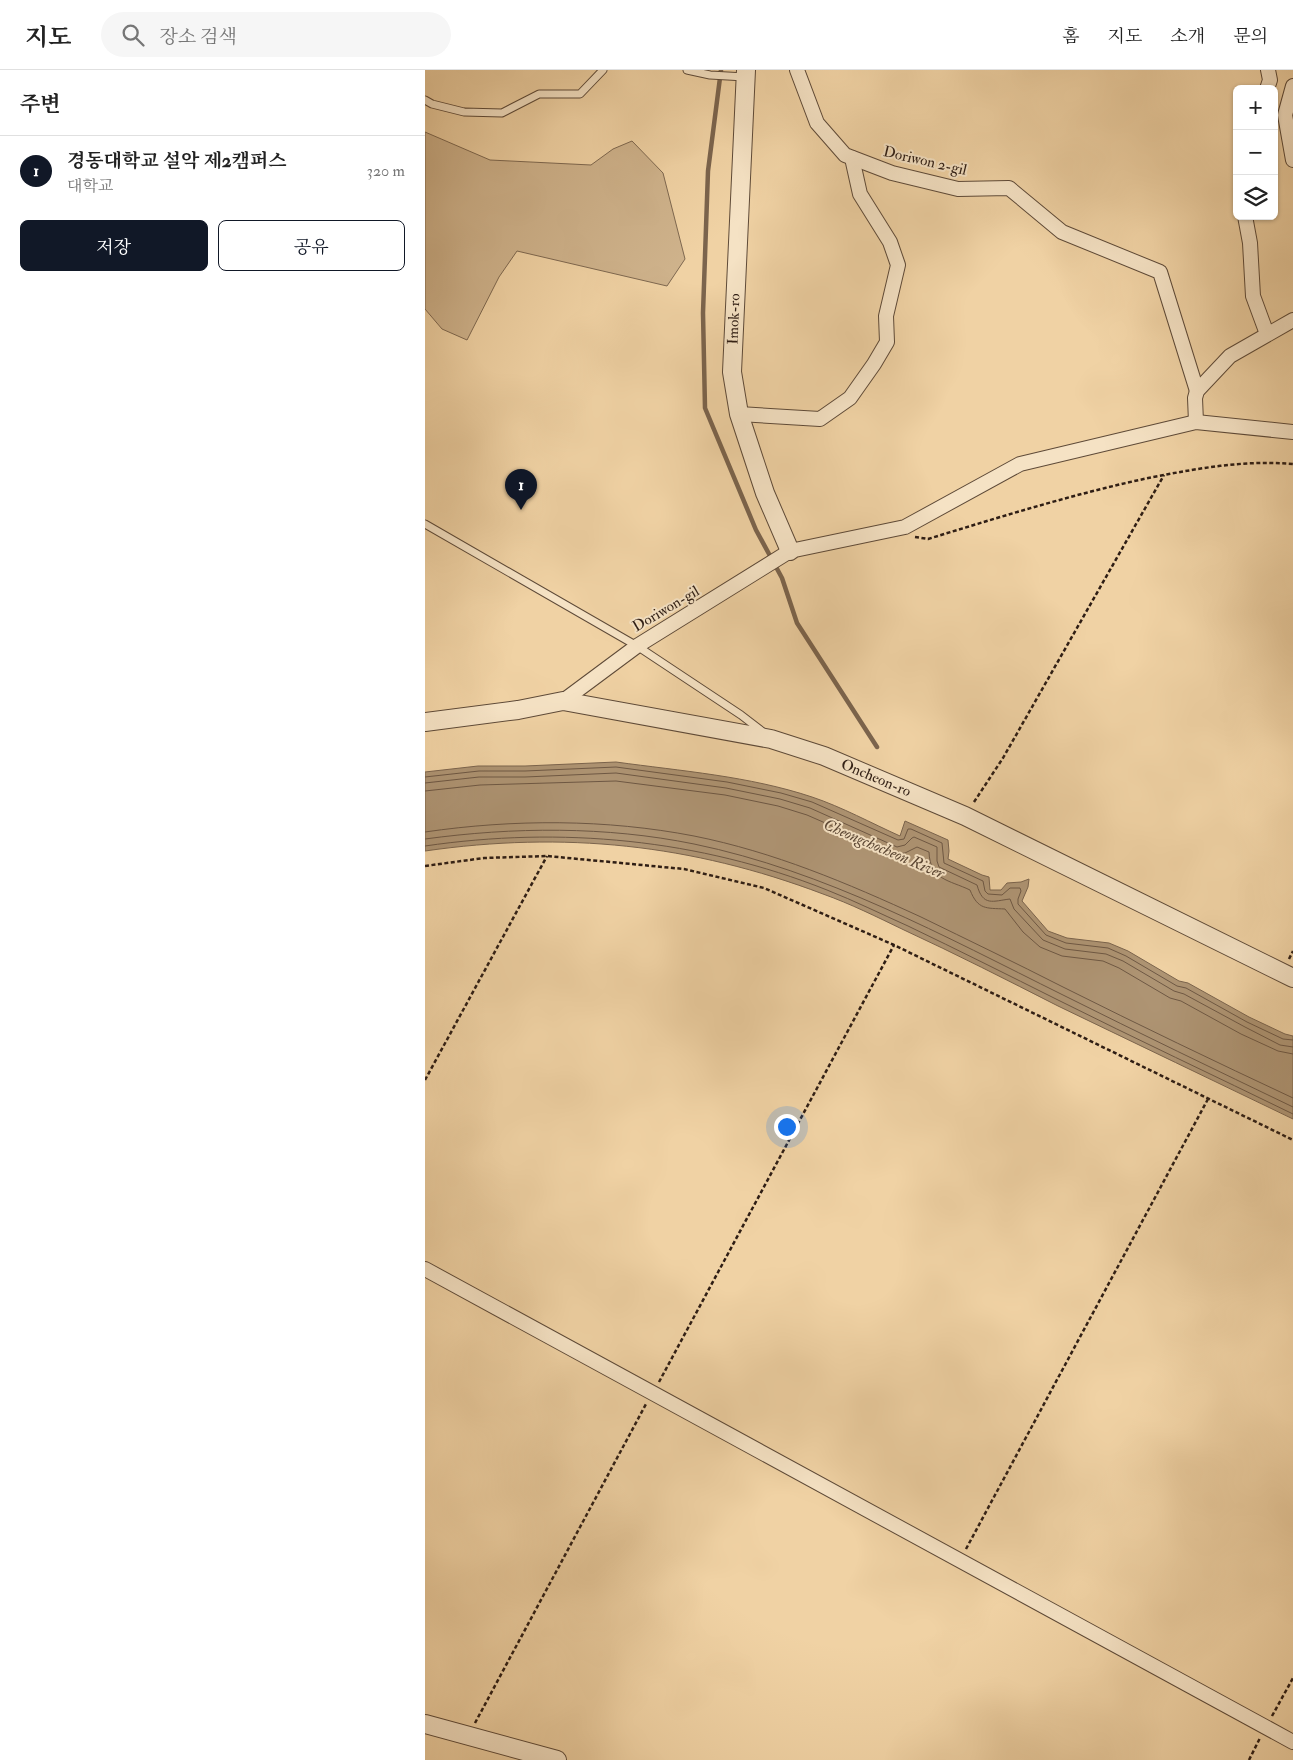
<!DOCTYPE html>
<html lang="ko">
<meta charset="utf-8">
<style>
:root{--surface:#fff;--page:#f6f6f6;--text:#222;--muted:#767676;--line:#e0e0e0;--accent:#111827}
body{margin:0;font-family:"IM FELL Double Pica","Noto Serif KR",serif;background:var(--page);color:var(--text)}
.controls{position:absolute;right:15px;top:15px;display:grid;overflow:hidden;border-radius:8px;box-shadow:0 1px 4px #0004}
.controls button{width:45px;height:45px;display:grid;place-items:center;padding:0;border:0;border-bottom:1px solid var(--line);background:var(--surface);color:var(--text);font:25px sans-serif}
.you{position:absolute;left:361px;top:1056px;width:18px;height:18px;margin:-12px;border:4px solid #fff;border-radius:50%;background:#1a73e8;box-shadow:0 0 0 8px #1a73e833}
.badge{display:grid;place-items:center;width:32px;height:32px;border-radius:50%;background:var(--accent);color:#fff;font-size:16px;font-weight:700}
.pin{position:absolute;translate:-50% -41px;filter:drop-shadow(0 1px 2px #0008)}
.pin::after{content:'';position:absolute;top:26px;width:18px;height:15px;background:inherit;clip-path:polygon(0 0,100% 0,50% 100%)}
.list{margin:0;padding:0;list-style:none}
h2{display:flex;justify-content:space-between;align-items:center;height:65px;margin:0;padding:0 20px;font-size:21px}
h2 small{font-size:16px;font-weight:400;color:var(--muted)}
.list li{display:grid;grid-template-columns:32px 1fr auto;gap:15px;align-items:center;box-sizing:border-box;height:70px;padding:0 20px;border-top:1px solid var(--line)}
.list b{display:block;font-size:19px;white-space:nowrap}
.list p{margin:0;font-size:16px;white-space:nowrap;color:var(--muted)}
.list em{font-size:16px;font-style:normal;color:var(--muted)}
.actions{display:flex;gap:10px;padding:15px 20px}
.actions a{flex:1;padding:11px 0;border:1px solid var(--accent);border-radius:8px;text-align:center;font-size:18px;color:var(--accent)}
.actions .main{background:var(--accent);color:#fff}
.icon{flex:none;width:28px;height:28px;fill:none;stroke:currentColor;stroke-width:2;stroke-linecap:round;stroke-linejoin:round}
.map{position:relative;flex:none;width:868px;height:1690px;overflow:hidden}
header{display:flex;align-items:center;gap:30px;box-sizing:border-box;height:70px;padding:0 25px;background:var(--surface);border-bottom:1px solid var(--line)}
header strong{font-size:24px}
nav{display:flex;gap:28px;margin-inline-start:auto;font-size:18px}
.search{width:350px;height:45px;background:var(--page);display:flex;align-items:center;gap:12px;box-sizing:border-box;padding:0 18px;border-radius:28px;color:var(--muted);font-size:19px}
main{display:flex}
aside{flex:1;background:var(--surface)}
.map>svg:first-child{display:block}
</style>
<header>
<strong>지도</strong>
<div class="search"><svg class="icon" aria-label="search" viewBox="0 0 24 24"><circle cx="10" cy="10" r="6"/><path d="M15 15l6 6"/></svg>장소 검색</div>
<nav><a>홈</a><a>지도</a><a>소개</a><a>문의</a></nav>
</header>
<main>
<aside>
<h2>주변<small></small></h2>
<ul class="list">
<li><span class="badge">1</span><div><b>경동대학교 설악 제2캠퍼스</b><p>대학교</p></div><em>320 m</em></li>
</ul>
<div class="actions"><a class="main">저장</a><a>공유</a></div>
</aside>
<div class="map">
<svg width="868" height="1690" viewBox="0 0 868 1690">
<rect width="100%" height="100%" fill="#f0d2a4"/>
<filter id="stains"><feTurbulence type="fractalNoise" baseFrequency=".004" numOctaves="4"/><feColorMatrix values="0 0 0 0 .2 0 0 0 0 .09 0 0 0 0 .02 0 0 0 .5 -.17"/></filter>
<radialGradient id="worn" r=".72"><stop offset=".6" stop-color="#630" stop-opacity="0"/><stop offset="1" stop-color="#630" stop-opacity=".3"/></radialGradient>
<polygon fill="#cfb38c" stroke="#7e6850" points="0,62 65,90 166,95 188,79 207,71 238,103 260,189 242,216 92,181 74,207 42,270 17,259 0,239"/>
<path fill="#ae9473" stroke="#7b644d" d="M 191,692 C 256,701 324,706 387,727 C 417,737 446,753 475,766 L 480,751 L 523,770 L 524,781 L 523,789 L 557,805 L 564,807 L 565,820 L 576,820 L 582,813 L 596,812 L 604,809 L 603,817 L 597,831 L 623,861 L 642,868 L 684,873 L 703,881 L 754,911 L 763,913 L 824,947 L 860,964 L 868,966 L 868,1049 C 790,1011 711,974 633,936 C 582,910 531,884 479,860 C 452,847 426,834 398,824 C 266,774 139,761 0,781 L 0,702 L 53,696 L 100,696 Z"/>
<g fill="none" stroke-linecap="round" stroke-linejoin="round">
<g stroke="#6e5844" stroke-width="1">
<polyline points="0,707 54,701 100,701 191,697 302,712 356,723 387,732 473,770 479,769 483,759 486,759 517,773 519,793 558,811 560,821 563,824 577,825 585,818 595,818 596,821 593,829 593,834 621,865 641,873 683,878 701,886 752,916 761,918 822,952 858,969 868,970"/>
<path d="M 0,713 L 54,707 L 100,707 L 191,703 L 301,718 L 355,729 L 385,738 L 472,777 L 480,775 L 487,768 L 489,767 L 512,777 L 512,791 L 514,797 L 552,815 C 558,837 568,831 585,829 L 589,839 L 618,870 L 640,879 L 681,884 L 698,891 L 749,921 L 759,924 L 820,957 L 855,975 L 868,977"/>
<path d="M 0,721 L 55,715 L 191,711 L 300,725 L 353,736 L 382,745 L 471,784 L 480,783 L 492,777 L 504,782 C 505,810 524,810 545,820 C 553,840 561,838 580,839 L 598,862 L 615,877 L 637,886 L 678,891 L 694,898 L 745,928 L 756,931 L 816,964 L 853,981 L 868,984"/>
<path d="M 0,762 C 89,749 181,749 269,766 C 349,782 422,813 496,847 C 543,870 591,893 638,917 C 714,955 791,992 868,1028"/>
<path d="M 0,769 C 88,757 181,756 269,774 C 400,801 519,866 638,925 C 714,963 791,1000 868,1037"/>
<path d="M 0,776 C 136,756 274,769 402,820 C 430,831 456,844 483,856 C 533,880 583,905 633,930 C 711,969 790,1006 868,1044"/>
</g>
<polyline stroke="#7b644d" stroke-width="4.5" points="296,0 283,101 278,243 280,338 331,460 357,508 372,553 452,677"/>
<defs>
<g id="service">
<polyline points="262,0 285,5 320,7"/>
<polyline points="0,30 7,34 39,42 77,43 114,24 155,24 178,0"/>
<polyline points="0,454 212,576 316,645 338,662"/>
</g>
<g id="minor">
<polyline points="372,0 392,53 420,85 467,103 533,119 584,118 637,162 735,202 772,321"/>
<polyline points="868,16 860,45 868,90"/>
<polyline points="842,19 845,10 843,0"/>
<polyline points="820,146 825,173 828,226 842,264"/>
<polyline points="314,344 395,349 425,328 449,294 462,272 461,246 473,195 465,172 435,124 427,88"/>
<polyline points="771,352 770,328 772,321 805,286 868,250"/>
<polyline points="138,631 212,576 365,481 480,457 595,394 771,352 868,362"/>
<polyline points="0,1199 868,1672"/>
</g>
<g id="tertiary">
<polyline points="321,0 307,302 314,344 340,423 365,481"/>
<polyline points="0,652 93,640 138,631 346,669 399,686 540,746 868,908"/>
<polyline points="0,1654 132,1690"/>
</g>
</defs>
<use href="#service" stroke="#5e4a38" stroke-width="9"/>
<use href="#minor" stroke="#5e4a38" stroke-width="16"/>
<use href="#tertiary" stroke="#5e4a38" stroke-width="20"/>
<g stroke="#2e1d14" stroke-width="2.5" stroke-dasharray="4 2.5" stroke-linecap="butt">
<path d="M 490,467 L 503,469 C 578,446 652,423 728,407 C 776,398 818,390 868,394"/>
<polyline points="549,732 578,688 739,405"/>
<polyline points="0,796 59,788 122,786 259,799 339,818 469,875 868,1070"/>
<polyline points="864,889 868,881"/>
<polyline points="0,1010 122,786"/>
<polyline points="234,1312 469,875"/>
<polyline points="541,1479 783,1029"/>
<polyline points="847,1646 868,1608"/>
<polyline points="50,1653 221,1334"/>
<polyline points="824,1690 835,1668"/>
</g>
<use href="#service" stroke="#f5e2c4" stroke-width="7"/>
<use href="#minor" stroke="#f5e2c4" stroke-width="14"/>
<use href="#tertiary" stroke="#f5e2c4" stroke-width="18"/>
</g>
<g text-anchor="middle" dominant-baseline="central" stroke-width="4" stroke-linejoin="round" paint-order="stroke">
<g font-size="15" fill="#2e1d14" stroke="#f5e2c4">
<text transform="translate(500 91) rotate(13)">Doriwon 2-gil</text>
<text transform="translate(309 249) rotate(-88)">Imok-ro</text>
<text transform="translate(241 539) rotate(-31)">Doriwon-gil</text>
<text transform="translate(451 708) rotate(23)">Oncheon-ro</text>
</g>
<g font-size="16" font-style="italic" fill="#5b4735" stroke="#f5e2c4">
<text transform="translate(459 779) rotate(23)">Cheongchocheon River</text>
</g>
</g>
<rect width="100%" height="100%" filter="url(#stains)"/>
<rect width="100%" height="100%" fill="url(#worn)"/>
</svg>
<div class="controls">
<button>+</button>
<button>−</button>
<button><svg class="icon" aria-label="layers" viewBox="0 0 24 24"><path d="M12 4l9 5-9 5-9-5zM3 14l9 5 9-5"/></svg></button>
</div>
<div class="you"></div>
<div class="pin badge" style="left:96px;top:440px">1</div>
</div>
</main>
